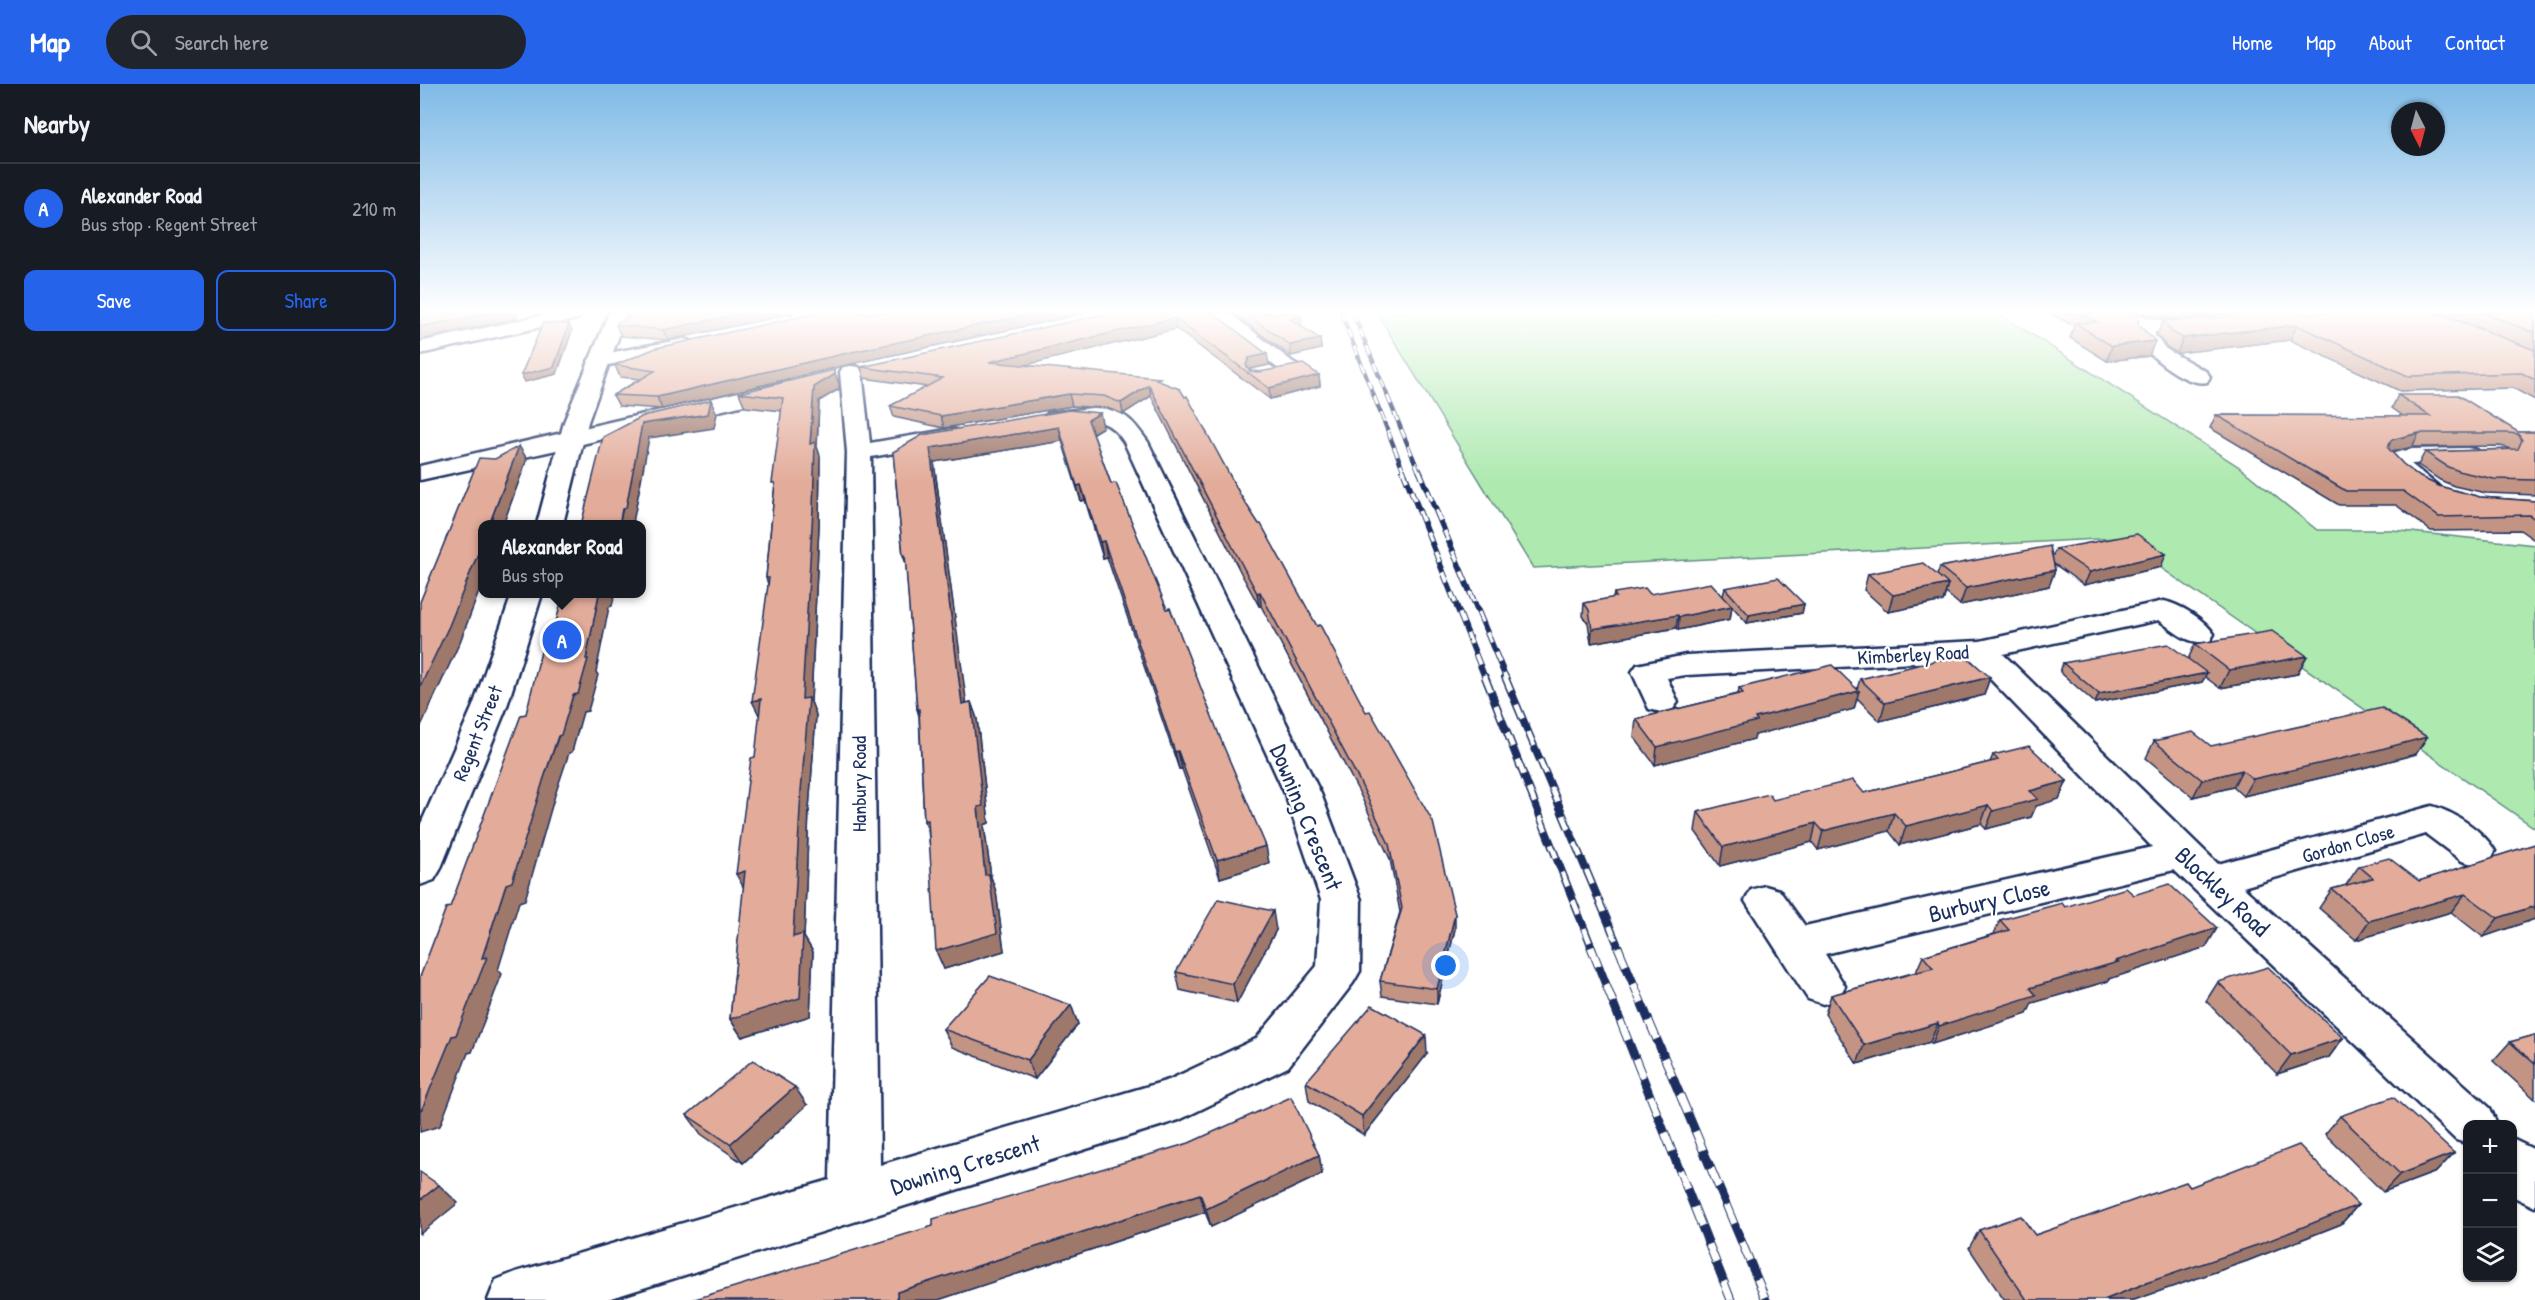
<!DOCTYPE html>
<meta charset="utf-8">
<style>
:root{--surface:#171b24;--page:#20242c;--text:#f1f3f6;--muted:#9ea1a6;--line:#363941;--accent:#2563eb}
body{margin:0;font-family:"Patrick Hand",sans-serif;background:var(--page);color:var(--text)}
.controls{position:absolute;right:18px;bottom:18px;display:grid;overflow:hidden;border-radius:12px;box-shadow:0 2px 4px #0004}
.controls button{width:54px;height:54px;display:grid;place-items:center;padding:0;border:0;border-bottom:2px solid var(--line);background:var(--surface);color:var(--text);font:30px sans-serif}
.compass{position:absolute;left:1971px;top:18px;width:54px;height:54px;border-radius:50%;background:var(--surface);box-shadow:0 2px 4px #0004;rotate:174deg}
.you{position:absolute;left:1026px;top:882px;width:21px;height:21px;margin:-15px;border:4px solid #fff;border-radius:50%;background:#1a73e8;box-shadow:0 0 0 9px #1a73e833}
.badge{display:grid;place-items:center;width:39px;height:39px;border-radius:50%;background:var(--accent);color:#fff;font-size:20px;font-weight:700}
.pin{position:absolute;translate:-50% -50%;border:3px solid #fff;box-shadow:0 2px 6px #0006}
.popup{position:absolute;left:58px;top:436px;width:168px;height:78px;box-sizing:border-box;display:grid;place-content:center;border-radius:12px;background:var(--surface);filter:drop-shadow(0 2px 4px #0005);font-size:20px;white-space:nowrap;color:var(--muted)}
.popup b{font-size:22px;color:var(--text)}
.popup::after{content:'';position:absolute;left:50%;top:100%;margin-left:-12px;border:12px solid transparent;border-top-color:var(--surface)}
.list{margin:0;padding:0;list-style:none}
h2{display:flex;justify-content:space-between;align-items:center;height:78px;margin:0;padding:0 24px;font-size:26px}
h2 small{font-size:20px;font-weight:400;color:var(--muted)}
.list li{display:grid;grid-template-columns:39px 1fr auto;gap:18px;align-items:center;box-sizing:border-box;height:90px;padding:0 24px;border-top:2px solid var(--line)}
.list b{display:block;font-size:22px;white-space:nowrap}
.list p{margin:0;font-size:20px;white-space:nowrap;color:var(--muted)}
.list em{font-size:20px;font-style:normal;color:var(--muted)}
.actions{display:flex;gap:12px;padding:18px 24px}
.actions a{flex:1;padding:14px 0;border:2px solid var(--accent);border-radius:12px;text-align:center;font-size:21px;color:var(--accent)}
.actions .main{background:var(--accent);color:#fff}
.icon{flex:none;width:33px;height:33px;fill:none;stroke:currentColor;stroke-width:2;stroke-linecap:round;stroke-linejoin:round}
.map{position:relative;flex:none;width:2115px;height:1216px;overflow:hidden}
header{display:flex;align-items:center;gap:36px;box-sizing:border-box;height:84px;padding:0 30px;background:var(--accent);color:#fff}
header strong{font-size:28px}
nav{display:flex;gap:33px;margin-inline-start:auto;font-size:21px}
.search{width:420px;height:54px;background:var(--page);display:flex;align-items:center;gap:15px;box-sizing:border-box;padding:0 21px;border-radius:33px;color:var(--muted);font-size:22px}
main{display:flex}
aside{flex:1;background:var(--surface)}
.map>svg:first-child{display:block}
</style>
<header>
<strong>Map</strong>
<div class="search"><svg class="icon" aria-label="search" viewBox="0 0 24 24"><circle cx="10" cy="10" r="6"/><path d="M15 15l6 6"/></svg>Search here</div>
<nav><a>Home</a><a>Map</a><a>About</a><a>Contact</a></nav>
</header>
<main>
<aside>
<h2>Nearby<small></small></h2>
<ul class="list">
<li><span class="badge">A</span><div><b>Alexander Road</b><p>Bus stop · Regent Street</p></div><em>210 m</em></li>
</ul>
<div class="actions"><a class="main">Save</a><a>Share</a></div>
</aside>
<div class="map">
<svg width="2115" height="1216" viewBox="0 0 2115 1216">
<rect width="100%" height="100%" fill="#fff"/>
<filter id="ink" filterUnits="userSpaceOnUse"><feTurbulence type="fractalNoise" baseFrequency=".0167" numOctaves="2"/><feDisplacementMap in="SourceGraphic" scale="12" xChannelSelector="R" yChannelSelector="G"/><feConvolveMatrix kernelMatrix="1 2 1 2 8 2 1 2 1" color-interpolation-filters="sRGB"/></filter>
<g filter="url(#ink)">
<polygon fill="#aee9af" stroke="#648c86" stroke-width="1.5" points="957,229 1578,229 1818,382 1897,446 1972,446 2115,461 2115,744 1698,454 1113,484"/>
<g fill="none" stroke-linecap="round" stroke-linejoin="round">
<defs>
<g id="minor">
<polygon points="788,229 809,229 882,285 878,289 871,291 864,289 790,233"/>
<path d="M 1685,229 L 1709,229 L 1738,236 L 1791,236 L 1794,240 L 1791,244 L 1760,248 L 1735,248 L 1735,252 L 1746,265 L 1787,288 L 1790,293 L 1787,298 C 1765,303 1727,270 1715,253 L 1716,244 L 1687,233 Z"/>
<polygon points="264,255 271,257 274,261 271,265 178,283 171,281 168,277 171,273 178,271"/>
<path d="M 431,282 L 439,283 L 442,288 L 450,359 L 532,345 L 540,347 L 544,352 L 540,357 L 532,359 L 451,373 L 460,1081 L 749,996 L 836,955 L 897,882 L 901,816 L 865,710 L 704,358 C 680,321 661,347 628,339 L 625,334 L 628,329 L 681,323 C 708,330 712,336 728,358 L 901,710 L 941,816 L 940,887 L 933,899 L 868,983 L 759,1036 L 185,1216 L 68,1216 L 76,1196 L 96,1188 L 410,1096 L 427,368 L 420,288 L 423,283 Z"/>
<polygon points="366,297 374,299 377,304 374,309 150,363 0,396 0,382"/>
<path d="M 2048,364 L 2057,366 L 2060,371 L 2057,376 L 1991,380 L 2018,402 L 2014,407 C 1992,413 1974,393 1963,376 L 1966,371 L 1992,365 Z"/>
<path d="M 1744,517 C 1761,521 1784,535 1794,550 L 1790,557 C 1769,562 1755,548 1739,536 L 1583,570 L 1798,780 L 2012,722 C 2034,728 2064,747 2075,767 L 2070,777 L 2056,781 L 2042,777 L 2006,750 L 1823,803 L 2070,1024 L 2077,1040 L 2048,1040 L 2048,1060 L 2036,1056 L 1754,786 L 1405,870 L 1425,902 L 1418,915 L 1403,920 L 1388,915 L 1325,817 L 1331,806 L 1345,802 L 1359,806 L 1385,842 L 1732,763 L 1552,576 L 1266,591 L 1247,594 L 1258,618 L 1253,625 L 1241,628 L 1229,625 L 1212,588 L 1217,581 L 1266,571 L 1560,557 Z"/>
<polygon points="2092,1055 2115,1066 2115,1123 2092,1112"/>
</g>
<g id="tertiary">
<polygon points="132,229 162,230 159,234 152,236 0,270 0,258"/>
<polygon points="189,229 203,229 206,232 168,338 143,440 117,440 144,338"/>
<polygon points="92,510 122,510 87,622 20,786 14,796 0,801 0,742 53,622"/>
</g>
</defs>
<use href="#minor" stroke="#1b2f5e" stroke-width="5"/>
<use href="#tertiary" stroke="#1b2f5e" stroke-width="5"/>
<use href="#minor" fill="#fff" fill-rule="evenodd"/>
<use href="#tertiary" fill="#fff" fill-rule="evenodd"/>
<defs>
<g id="rail-far3">
<polyline points="921,229 984,388"/>
<polyline points="933,229 999,388"/>
</g>
<g id="rail-far2">
<polyline points="983,386 1065,594"/>
<polyline points="999,386 1086,594"/>
</g>
<g id="rail-far1">
<polyline points="1065,593 1172,864"/>
<polyline points="1085,593 1199,864"/>
</g>
<g id="rail">
<polyline points="1171,863 1311,1216"/>
<polyline points="1198,863 1346,1216"/>
</g>
</defs>
<use href="#rail-far3" stroke="#1b2f5e" stroke-width="4.5"/>
<use href="#rail-far2" stroke="#1b2f5e" stroke-width="6"/>
<use href="#rail-far1" stroke="#1b2f5e" stroke-width="8"/>
<use href="#rail" stroke="#1b2f5e" stroke-width="9"/>
<use href="#rail-far3" stroke="#fff" stroke-width="3" stroke-dasharray="9" stroke-linecap="butt"/>
<use href="#rail-far2" stroke="#fff" stroke-width="4" stroke-dasharray="11" stroke-linecap="butt"/>
<use href="#rail-far1" stroke="#fff" stroke-width="5" stroke-dasharray="15" stroke-linecap="butt"/>
<use href="#rail" stroke="#fff" stroke-width="7" stroke-dasharray="20" stroke-linecap="butt"/>
</g>
<g fill="#c39484" stroke="#1b2f5e" stroke-width="1.5">
<polygon points="218,229 376,229 248,256 201,252 196,241"/>
<polygon points="397,229 666,229 431,280 242,325 199,322 193,311 220,295 200,293 195,281"/>
<polygon points="793,229 849,281 830,285 830,287 899,291 900,302 850,315 756,245 604,281 741,298 1035,845 1017,920 962,912 960,897 980,828 970,775 940,710 841,522 839,522 822,491 731,312 703,330 687,324 652,322 524,344 474,333 470,322 507,303 444,294 441,283"/>
<polygon points="812,229 875,229 882,243 900,255 901,265 871,272"/>
<polygon points="1629,229 1815,229 1758,235 1714,229 1729,272 1687,277 1650,254 1654,242"/>
<polygon points="2020,229 2115,229 2115,316 2093,304 1980,307 1870,256 1757,269 1747,263 1737,251 1743,237 2068,248"/>
<polygon points="419,300 419,305 399,317 397,363 400,372 399,441 391,618 396,631 389,725 384,853 393,868 390,932 322,953 310,935 324,803 340,632 348,500 346,494 362,327 325,323 319,309"/>
<polygon points="1978,311 2098,348 2115,348 2115,411 2066,409 2034,402 2020,396 1998,381 2005,368 2090,365 2089,364 2080,362 1992,363 1972,368 1983,380 2000,393 2019,402 2060,413 2115,417 2115,455 2113,455 2100,446 2011,447 1976,421 1919,421 1790,344 1796,331 1983,332 1972,324"/>
<polygon points="683,343 673,349 691,400 849,779 800,794 762,685 759,685 687,473 683,474 665,416 661,417 642,357 514,378 546,619 551,618 557,635 569,739 564,741 571,793 576,808 584,867 524,885 508,746 504,737 499,632 497,625 486,480 483,471 473,368"/>
<polygon points="1636,465 1741,483 1664,501 1634,480 1635,486 1629,502 1540,521 1526,509 1523,517 1468,528 1444,506 1448,490 1517,491 1520,483 1632,473"/>
<polygon points="1305,504 1384,520 1382,529 1327,539 1312,522 1310,535 1258,546 1256,544 1171,559 1168,539 1163,532 1164,519 1193,514 1194,509 1303,512"/>
<polygon points="1775,560 1887,572 1877,590 1800,604 1785,593 1782,598 1675,619 1640,588 1643,579 1768,575"/>
<polygon points="1570,593 1564,611 1460,637 1437,614 1434,625 1335,651 1334,655 1235,681 1214,653 1216,635 1318,610 1319,604 1437,605 1440,595"/>
<polygon points="2007,653 1996,670 1939,685 1823,712 1813,703 1773,713 1726,674 1734,657 1791,662"/>
<polygon points="1573,671 1647,697 1639,715 1616,722 1611,733 1566,745 1561,740 1480,761 1469,747 1398,766 1392,758 1300,782 1275,747 1278,728 1353,716 1444,709 1570,678"/>
<polygon points="2115,760 2115,835 2063,853 2031,828 1936,856 1899,824 1912,805 1927,801 1926,801 1939,782 1999,797"/>
<polygon points="1714,811 1797,844 1786,863 1689,895 1688,897 1612,919 1607,930 1512,960 1510,958 1437,980 1405,930 1411,911 1496,888 1503,872 1574,850 1580,836 1645,823"/>
<polygon points="856,846 817,919 760,906 756,888"/>
<polygon points="1798,898 1923,954 1909,973 1857,990 1786,917"/>
<polygon points="651,921 658,940 615,995 532,963 523,945"/>
<polygon points="2115,951 2115,1015 2073,977 2090,958"/>
<polygon points="1007,970 944,1051 889,1017 886,998"/>
<polygon points="387,1021 323,1079 281,1050 267,1031"/>
<polygon points="1920,1032 2034,1069 2016,1088 1963,1108 1905,1050"/>
<polygon points="899,1071 902,1090 791,1143 785,1128 518,1216 272,1216"/>
<polygon points="1770,1103 1938,1121 1921,1140 1827,1177 1714,1216 1584,1216 1549,1164 1559,1146 1615,1151"/>
</g>
<g fill="#9f786c" stroke="#1b2f5e" stroke-width="1.5">
<polygon points="68,229 97,229 97,234 0,256 0,243"/>
<polygon points="324,229 376,229 248,256 243,246"/>
<polygon points="616,229 666,229 431,280 242,325 237,313 427,269"/>
<polygon points="1760,229 1815,229 1758,235"/>
<polygon points="881,232 882,243 870,235"/>
<polygon points="754,234 756,245 572,289 569,278"/>
<polygon points="149,240 152,247 137,290 105,298 101,291"/>
<polygon points="1877,241 1870,256 1757,269 1763,254"/>
<polygon points="900,255 901,265 871,272 870,261"/>
<polygon points="1735,257 1729,272 1687,277 1692,262"/>
<polygon points="847,270 849,281 830,285 828,289 826,281 829,274"/>
<polygon points="414,286 419,300 419,305 399,317 397,363 400,372 399,441 391,618 396,631 389,725 384,853 393,868 390,932 322,953 310,935 373,853 390,360 394,303"/>
<polygon points="899,291 900,302 850,315 849,304"/>
<polygon points="729,301 731,312 703,330 701,319"/>
<polygon points="649,310 652,322 524,344 521,332"/>
<polygon points="291,316 297,330 294,344 229,354 213,439 210,441 199,441 222,340"/>
<polygon points="680,329 683,343 671,350 668,336"/>
<polygon points="639,343 642,357 514,378 549,637 542,620 510,364"/>
<polygon points="1999,349 1992,363 1964,370 1971,356"/>
<polygon points="99,362 107,375 83,441 69,441"/>
<polygon points="661,401 665,416 661,417 657,402"/>
<polygon points="63,457 63,497 40,558 0,644 0,603"/>
<polygon points="684,457 687,473 683,474 680,458"/>
<polygon points="1746,470 1741,483 1664,501 1670,488"/>
<polygon points="1635,486 1629,502 1540,521 1546,504"/>
<polygon points="1528,500 1523,517 1468,528 1473,511"/>
<polygon points="840,508 841,522 839,522 837,509"/>
<polygon points="179,510 195,510 192,522 189,523 176,588 178,591 168,627 163,628 152,668 149,669 135,711 105,816 99,818 78,886 82,890 52,968 48,969 20,1042 0,1048 0,1026 62,874 86,800 166,575"/>
<polygon points="1384,520 1382,529 1327,539 1329,531"/>
<polygon points="1312,522 1310,535 1258,546 1259,533"/>
<polygon points="1258,531 1256,544 1171,559 1172,545"/>
<polygon points="1887,572 1877,590 1800,604 1809,586"/>
<polygon points="1787,589 1782,598 1675,619 1679,610"/>
<polygon points="1570,593 1564,611 1460,637 1465,619"/>
<polygon points="1439,607 1434,625 1335,651 1334,655 1235,681 1237,663 1335,634"/>
<polygon points="341,615 341,635 332,617"/>
<polygon points="551,618 557,635 569,739 564,741 571,793 576,808 584,867 524,885 516,867 565,791 558,723"/>
<polygon points="2007,653 1996,670 1939,685 1823,712 1833,695"/>
<polygon points="758,667 762,685 759,685 755,668"/>
<polygon points="1822,686 1813,703 1773,713 1782,696"/>
<polygon points="1647,697 1639,715 1616,722 1611,733 1566,745 1573,727 1610,707"/>
<polygon points="1568,721 1561,740 1480,761 1486,742"/>
<polygon points="1474,729 1469,747 1398,766 1403,747"/>
<polygon points="1396,739 1392,758 1300,782 1303,763"/>
<polygon points="846,762 849,779 800,794 797,776"/>
<polygon points="325,787 326,808 316,790"/>
<polygon points="2045,810 2031,828 1936,856 1949,837"/>
<polygon points="2115,822 2115,835 2063,853 2078,834"/>
<polygon points="853,827 856,846 817,919 813,900"/>
<polygon points="1035,830 1035,845 1017,920 1017,905"/>
<polygon points="1797,844 1786,863 1689,895 1688,897 1612,919 1607,930 1512,960 1519,942 1610,904"/>
<polygon points="651,921 658,940 615,995 608,976"/>
<polygon points="1518,939 1510,958 1437,980 1444,961"/>
<polygon points="1006,951 1007,970 944,1051 942,1032"/>
<polygon points="1923,954 1909,973 1857,990 1871,971"/>
<polygon points="375,1003 387,1021 323,1079 310,1060"/>
<polygon points="2034,1069 2016,1088 1963,1108 1980,1090"/>
<polygon points="899,1071 902,1090 791,1143 786,1125"/>
<polygon points="19,1101 38,1119 0,1150 0,1116"/>
<polygon points="780,1110 785,1128 518,1216 477,1216 477,1208"/>
<polygon points="1938,1121 1921,1140 1827,1177 1714,1216 1684,1216 1726,1199"/>
</g>
<g fill="#e3ac9a" stroke="#1b2f5e" stroke-width="1.5">
<polygon points="0,229 68,229 0,243"/>
<polygon points="218,229 324,229 243,246 196,241 198,238"/>
<polygon points="397,229 616,229 427,269 237,313 193,311 235,287 195,281 236,264"/>
<polygon points="690,229 793,229 847,270 829,274 826,281 830,287 839,288 883,280 899,291 849,304 754,234 569,278 740,294 736,296 760,305 765,313 767,312 821,412 839,440 841,440 897,542 900,541 946,628 950,627 1013,738 1035,830 1017,905 960,897 982,824 969,760 939,696 840,508 837,509 820,477 729,301 701,319 684,312 649,310 521,332 470,322 523,294 441,283"/>
<polygon points="825,229 875,229 881,232 870,235 900,255 870,261"/>
<polygon points="1660,229 1713,229 1719,230 1718,240 1735,257 1692,262 1655,239 1677,238"/>
<polygon points="1838,229 2018,229 2115,266 2115,296 2102,289 1988,292 1877,241 1763,254 1753,249 1743,237 1805,233"/>
<polygon points="2063,229 2115,229 2115,249"/>
<polygon points="123,239 149,240 134,283 101,291"/>
<polygon points="414,286 414,291 394,303 390,360 395,358 393,425 382,615 389,614 381,707 373,853 383,850 380,914 310,935 325,787 316,790 331,674 335,673 341,615 332,617 349,494 346,494 355,399 352,399 363,314 319,309"/>
<polygon points="1978,311 2038,311 2098,348 2115,348 2115,396 2074,395 2042,388 2028,383 2005,368 2098,365 2102,356 2098,350 2088,349 1999,349 1971,356 1968,364 1983,380 2000,393 2019,402 2060,413 2115,417 2115,435 2109,431 2019,433 1983,407 1926,407 1796,331 2010,332"/>
<polygon points="291,316 288,330 222,340 206,424 202,425 199,441 161,441 183,353 223,332"/>
<polygon points="649,326 680,329 668,336 691,400 696,399 747,525 750,524 803,661 846,762 797,776 758,667 755,668 684,457 680,458 661,401 657,402 639,343 510,364 542,620 551,618 563,722 558,723 565,791 569,790 577,849 516,867 508,736 504,737 499,625 497,625 485,471 483,471 473,368 502,351"/>
<polygon points="99,362 69,441 63,441 63,457 29,542 0,603 0,518 59,374 75,375"/>
<polygon points="1717,450 1746,470 1670,488 1636,465"/>
<polygon points="1630,462 1635,486 1546,504 1520,483"/>
<polygon points="1503,479 1528,500 1473,511 1448,490"/>
<polygon points="1358,494 1384,520 1329,531 1305,504"/>
<polygon points="1291,499 1312,522 1259,533 1258,531 1172,545 1169,526 1164,519 1196,513 1194,509 1225,504 1230,510"/>
<polygon points="143,510 179,510 166,575 168,575 158,610 153,611 141,651 138,652 124,694 92,798 86,800 62,874 67,873 36,951 32,952 2,1025 0,1026 0,893 26,824 30,823 101,631 106,630 125,551 133,550"/>
<polygon points="1852,547 1887,572 1809,586 1775,560"/>
<polygon points="1748,560 1787,589 1679,610 1643,579"/>
<polygon points="1543,570 1570,593 1465,619 1440,595"/>
<polygon points="1412,581 1439,607 1335,634 1337,637 1237,663 1216,635 1323,609 1319,604"/>
<polygon points="1962,624 2007,653 1950,668 1833,695 1822,686 1782,696 1734,657 1773,648 1791,662"/>
<polygon points="1609,662 1647,697 1610,707 1618,715 1573,727 1568,721 1486,742 1474,729 1403,747 1396,739 1303,763 1278,728 1349,710 1353,716 1433,696 1444,709 1578,676 1573,671"/>
<polygon points="2115,760 2115,822 2078,834 2045,810 1949,837 1912,805 1953,794 1939,782 1969,774 1999,797"/>
<polygon points="1749,800 1797,844 1696,877 1698,878 1610,904 1616,911 1519,942 1518,939 1444,961 1411,911 1513,884 1503,872 1589,846 1580,836 1642,819 1645,823 1706,804 1714,811"/>
<polygon points="798,815 853,827 813,900 756,888"/>
<polygon points="1848,883 1923,954 1871,971 1798,898"/>
<polygon points="570,892 651,921 608,976 523,945"/>
<polygon points="952,921 1006,951 942,1032 886,998"/>
<polygon points="2115,951 2115,980 2090,958"/>
<polygon points="333,976 375,1003 310,1060 267,1031"/>
<polygon points="871,1013 899,1071 786,1125 780,1110 477,1208 477,1216 272,1216 513,1142 513,1135 769,1059"/>
<polygon points="1973,1013 2034,1069 1980,1090 1920,1032"/>
<polygon points="1879,1061 1938,1121 1843,1159 1726,1199 1684,1216 1607,1216 1559,1146 1601,1132 1615,1151 1766,1098 1770,1103"/>
<polygon points="0,1088 19,1101 0,1116"/>
</g>
</g>
<linearGradient id="sky" x2="0" y2="1"><stop stop-color="#7fbae6"/><stop offset="0.57" stop-color="#fff"/><stop offset="1" stop-color="#fff" stop-opacity="0"/></linearGradient>
<rect width="2115" height="399" fill="url(#sky)"/>
<g text-anchor="middle" dominant-baseline="central" stroke-width="4.5" stroke-linejoin="round" paint-order="stroke">
<g font-size="20" fill="#1b2f5e" stroke="#fff">
<text transform="translate(1493 570) rotate(-3)">Kimberley Road</text>
<text transform="translate(57 649) rotate(-68)">Regent Street</text>
<text transform="translate(438 700) rotate(-90)">Hanbury Road</text>
<text transform="translate(1928 759) rotate(-16)">Gordon Close</text>
</g>
<g font-size="24" fill="#1b2f5e" stroke="#fff">
<text transform="translate(887 733) rotate(68)">Downing Crescent</text>
<text transform="translate(1803 807) rotate(43)">Blockley Road</text>
<text transform="translate(1569 816) rotate(-13)">Burbury Close</text>
<text transform="translate(545 1080) rotate(-17)">Downing Crescent</text>
</g>
</g>
</svg>
<div class="controls">
<button>+</button>
<button>−</button>
<button><svg class="icon" aria-label="layers" viewBox="0 0 24 24"><path d="M12 4l9 5-9 5-9-5zM3 14l9 5 9-5"/></svg></button>
</div>
<svg class="compass" viewBox="-18 -18 36 36"><path d="M0-13l5 13h-10z" fill="#e53935"/><path d="M0 13l5-13h-10z" fill="#9ea1a6"/></svg>
<div class="you"></div>
<div class="pin badge" style="left:142px;top:556px">A</div>
<div class="popup"><b>Alexander Road</b>Bus stop</div>
</div>
</main>
